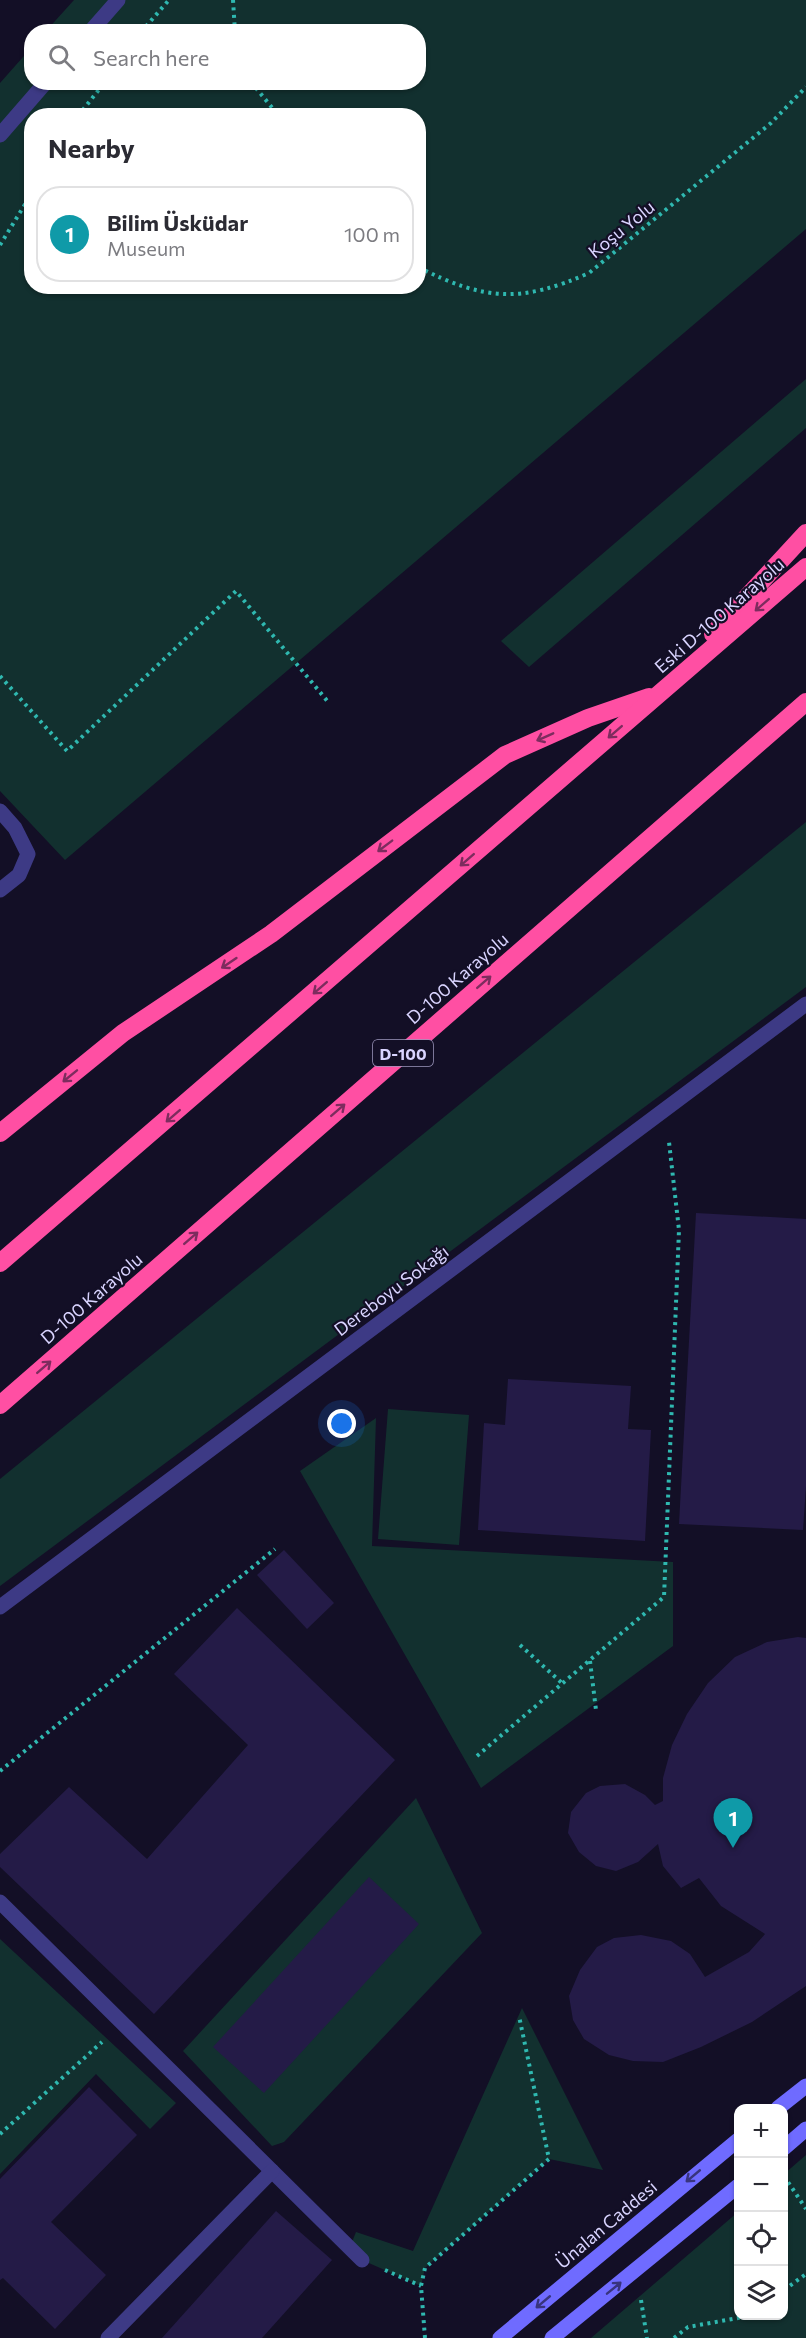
<!DOCTYPE html>
<meta charset="utf-8">
<style>
:root{--surface:#fff;--page:#f2f2f3;--text:#2b2b33;--muted:#7c7c81;--line:#e1e1e2;--accent:#2563eb}
body{margin:0;font-family:Commissioner,sans-serif;background:var(--page);color:var(--text)}
.controls{position:absolute;right:18px;bottom:18px;display:grid;overflow:hidden;border-radius:12px;box-shadow:0 2px 4px #0004}
.controls button{width:54px;height:54px;display:grid;place-items:center;padding:0;border:0;border-bottom:2px solid var(--line);background:var(--surface);color:var(--text);font:30px sans-serif}
.you{position:absolute;left:342px;top:1424px;width:21px;height:21px;margin:-15px;border:4px solid #fff;border-radius:50%;background:#1a73e8;box-shadow:0 0 0 9px #1a73e833}
.badge{display:grid;place-items:center;width:39px;height:39px;border-radius:50%;background:var(--accent);color:#fff;font-size:20px;font-weight:700}
.pin{position:absolute;translate:-50% -50px;filter:drop-shadow(0 2px 3px #0008)}
.pin::after{content:'';position:absolute;top:32px;width:21px;height:18px;background:inherit;clip-path:polygon(0 0,100% 0,50% 100%)}
.list{margin:0;padding:0;list-style:none}
h2{display:flex;justify-content:space-between;align-items:center;height:78px;margin:0;padding:0 24px;font-size:26px}
h2 small{font-size:20px;font-weight:400;color:var(--muted)}
.list li{display:grid;grid-template-columns:39px 1fr auto;gap:18px;align-items:center;box-sizing:border-box;height:96px;margin:0 12px 12px;padding:0 12px;border:2px solid var(--line);border-radius:24px}
.list b{display:block;font-size:22px;white-space:nowrap}
.list p{margin:0;font-size:20px;white-space:nowrap;color:var(--muted)}
.list em{font-size:20px;font-style:normal;color:var(--muted)}
.icon{flex:none;width:33px;height:33px;fill:none;stroke:currentColor;stroke-width:2;stroke-linecap:round;stroke-linejoin:round}
.map{position:relative;flex:none;width:806px;height:2338px;overflow:hidden}
.search{position:absolute;background:var(--surface);box-shadow:0 2px 4px #0004;left:24px;top:24px;width:402px;height:66px;display:flex;align-items:center;gap:15px;box-sizing:border-box;padding:0 21px;border-radius:24px;color:var(--muted);font-size:22px}
.panel{position:absolute;background:var(--surface);box-shadow:0 2px 4px #0004;left:24px;top:108px;width:402px;height:186px;border-radius:24px}
.map>svg:first-child{display:block}
</style>
<div class="map">
<svg width="806" height="2338" viewBox="0 0 806 2338">
<rect width="100%" height="100%" fill="#130f26"/>
<g fill="#12302f" fill-rule="evenodd">
<path d="M 74,0 L 806,0 L 806,229 L 65,860 L 0,791 L 0,83 L 31,48 L 32,82 L 418,82 L 418,32 L 46,31 ZM 32,116 L 418,116 L 418,286 L 32,286 Z"/>
<polygon points="806,379 806,428 529,667 501,641"/>
<polygon points="806,822 806,987 0,1586 0,1479"/>
<polygon points="388,1409 469,1415 459,1545 378,1539"/>
<polygon points="376,1418 372,1546 673,1562 673,1646 481,1788 300,1471"/>
<polygon points="416,1798 482,1933 284,2142 272,2146 183,2051"/>
<polygon points="0,1939 176,2103 150,2129 96,2074 0,2174"/>
<polygon points="522,2008 603,2170 549,2159 425,2268 421,2286 362,2260 350,2247 356,2232 413,2251"/>
<polygon points="806,2155 806,2338 591,2338 738,2212 738,2316 784,2316 784,2174"/>
</g>
<g fill="#241b47">
<polygon points="696,1213 806,1219 806,1486 803,1530 679,1524"/>
<polygon points="508,1379 631,1386 628,1429 651,1430 645,1541 478,1530 484,1423 505,1425"/>
<polygon points="284,1550 334,1603 307,1629 257,1575"/>
<polygon points="237,1608 395,1760 154,2014 0,1867 0,1854 69,1787 147,1859 248,1745 174,1674"/>
<polygon points="798,1637 806,1638 806,1986 752,2022 701,2047 663,2062 633,2061 609,2055 584,2039 573,2020 569,1996 580,1970 597,1947 614,1938 641,1935 671,1941 690,1954 705,1977 749,1952 765,1934 721,1906 699,1878 681,1888 663,1866 658,1844 638,1862 616,1871 596,1866 579,1852 568,1833 571,1812 586,1793 600,1786 625,1784 645,1795 655,1805 663,1801 663,1778 672,1745 687,1714 708,1683 735,1657 767,1642"/>
<polygon points="369,1877 419,1924 264,2093 213,2047"/>
<polygon points="89,2087 137,2135 51,2222 106,2275 55,2329 3,2278 0,2280 0,2179"/>
<polygon points="276,2211 332,2260 262,2338 162,2338"/>
</g>
<g fill="none" stroke-linecap="round" stroke-linejoin="round">
<g stroke="#2fb8b0" stroke-width="4" stroke-dasharray="3 4.5" stroke-linecap="butt">
<polyline points="233,0 235,32"/>
<polyline points="141,32 169,0"/>
<polyline points="251,82 279,116"/>
<polyline points="78,116 105,82"/>
<polyline points="0,245 32,193"/>
<path d="M 418,267 C 485,301 521,303 589,273 L 771,123 L 806,87"/>
<polyline points="0,676 67,751 236,591 329,703"/>
<polyline points="520,1645 563,1684"/>
<polyline points="590,1661 596,1710"/>
<polyline points="477,1756 664,1597 679,1230 669,1142"/>
<polyline points="0,1771 275,1549"/>
<polyline points="0,2134 102,2042"/>
<polyline points="784,2176 806,2209"/>
<polyline points="385,2270 421,2286"/>
<polyline points="784,2290 806,2274"/>
<polyline points="641,2300 647,2338"/>
<polyline points="425,2338 421,2286 425,2268 549,2159 519,2016"/>
<polyline points="674,2338 688,2327 749,2316"/>
</g>
<g stroke="#3d3a85" stroke-width="15">
<polyline points="90,32 118,0"/>
<polyline points="0,135 46,82"/>
<polyline points="0,811 15,828 28,854 19,875 0,890"/>
<polyline points="0,1902 362,2260"/>
<polyline points="108,2338 272,2171"/>
</g>
<polyline stroke="#3d3a85" stroke-width="15" points="0,1607 806,1004"/>
<g stroke="#6f6bff" stroke-width="15">
<polyline points="778,2108 806,2086"/>
<polyline points="784,2148 806,2129"/>
<polyline points="500,2338 738,2140"/>
<polyline points="552,2338 738,2186"/>
</g>
<g stroke="#ff4fa3" stroke-width="18">
<polyline points="713,634 806,533"/>
<polyline points="0,1133 123,1033 271,934 505,755 588,718 649,697"/>
<polyline points="0,1263 806,567"/>
<polyline points="0,1405 806,702"/>
</g>
</g>
<defs><path id="oneway-shaft" d="M-6 0H5M1.5-3L5.5 0L1.5 3" fill="none" stroke-width="1.6" stroke-linecap="round" stroke-linejoin="round" transform="scale(1.5)"/></defs>
<g stroke="#7d2c5e">
<use href="#oneway-shaft" transform="translate(762 605) rotate(139)"/>
<use href="#oneway-shaft" transform="translate(615 732) rotate(139)"/>
<use href="#oneway-shaft" transform="translate(545 737) rotate(156)"/>
<use href="#oneway-shaft" transform="translate(385 846) rotate(143)"/>
<use href="#oneway-shaft" transform="translate(467 860) rotate(139)"/>
<use href="#oneway-shaft" transform="translate(229 963) rotate(146)"/>
<use href="#oneway-shaft" transform="translate(484 982) rotate(-41)"/>
<use href="#oneway-shaft" transform="translate(320 988) rotate(139)"/>
<use href="#oneway-shaft" transform="translate(70 1076) rotate(141)"/>
<use href="#oneway-shaft" transform="translate(338 1110) rotate(-41)"/>
<use href="#oneway-shaft" transform="translate(173 1116) rotate(139)"/>
<use href="#oneway-shaft" transform="translate(191 1238) rotate(-41)"/>
<use href="#oneway-shaft" transform="translate(44 1367) rotate(-41)"/>
</g>
<g stroke="#38347d">
<use href="#oneway-shaft" transform="translate(693 2176) rotate(140)"/>
<use href="#oneway-shaft" transform="translate(614 2288) rotate(-39)"/>
<use href="#oneway-shaft" transform="translate(543 2302) rotate(140)"/>
</g>
<g text-anchor="middle" dominant-baseline="central" stroke-width="4.5" stroke-linejoin="round" paint-order="stroke">
<rect fill="#130f26" stroke="#9e99be" stroke-width="1.5" x="373" y="1040" width="60" height="26" rx="4.5"/>
<g font-size="16" font-weight="bold" fill="#d9d4ff">
<text x="403" y="1053">D-100</text>
</g>
<g font-size="18" fill="#d9d4ff" stroke="#130f26">
<text transform="translate(621 229) rotate(-39)">Koşu Yolu</text>
<text transform="translate(719 615) rotate(-41)">Eski D-100 Karayolu</text>
<text transform="translate(457 978) rotate(-41)">D-100 Karayolu</text>
<text transform="translate(391 1290) rotate(-37)">Dereboyu Sokağı</text>
<text transform="translate(91 1298) rotate(-41)">D-100 Karayolu</text>
<text transform="translate(606 2224) rotate(-40)">Ünalan Caddesi</text>
</g>
</g>
</svg>
<div class="controls">
<button>+</button>
<button>−</button>
<button><svg class="icon" aria-label="locate" viewBox="0 0 24 24"><circle cx="12" cy="12" r="6"/><path d="M12 2v4M12 18v4M2 12h4M18 12h4"/></svg></button>
<button><svg class="icon" aria-label="layers" viewBox="0 0 24 24"><path d="M12 4l9 5-9 5-9-5zM3 14l9 5 9-5"/></svg></button>
</div>
<div class="you"></div>
<div class="pin badge" style="left:733px;top:1848px;background:#0f9aa8">1</div>
<div class="search"><svg class="icon" aria-label="search" viewBox="0 0 24 24"><circle cx="10" cy="10" r="6"/><path d="M15 15l6 6"/></svg>Search here</div>
<section class="panel">
<h2>Nearby<small></small></h2>
<ul class="list">
<li><span class="badge" style="background:#0f9aa8">1</span><div><b>Bilim Üsküdar</b><p>Museum</p></div><em>100 m</em></li>
</ul>
</section>
</div>
